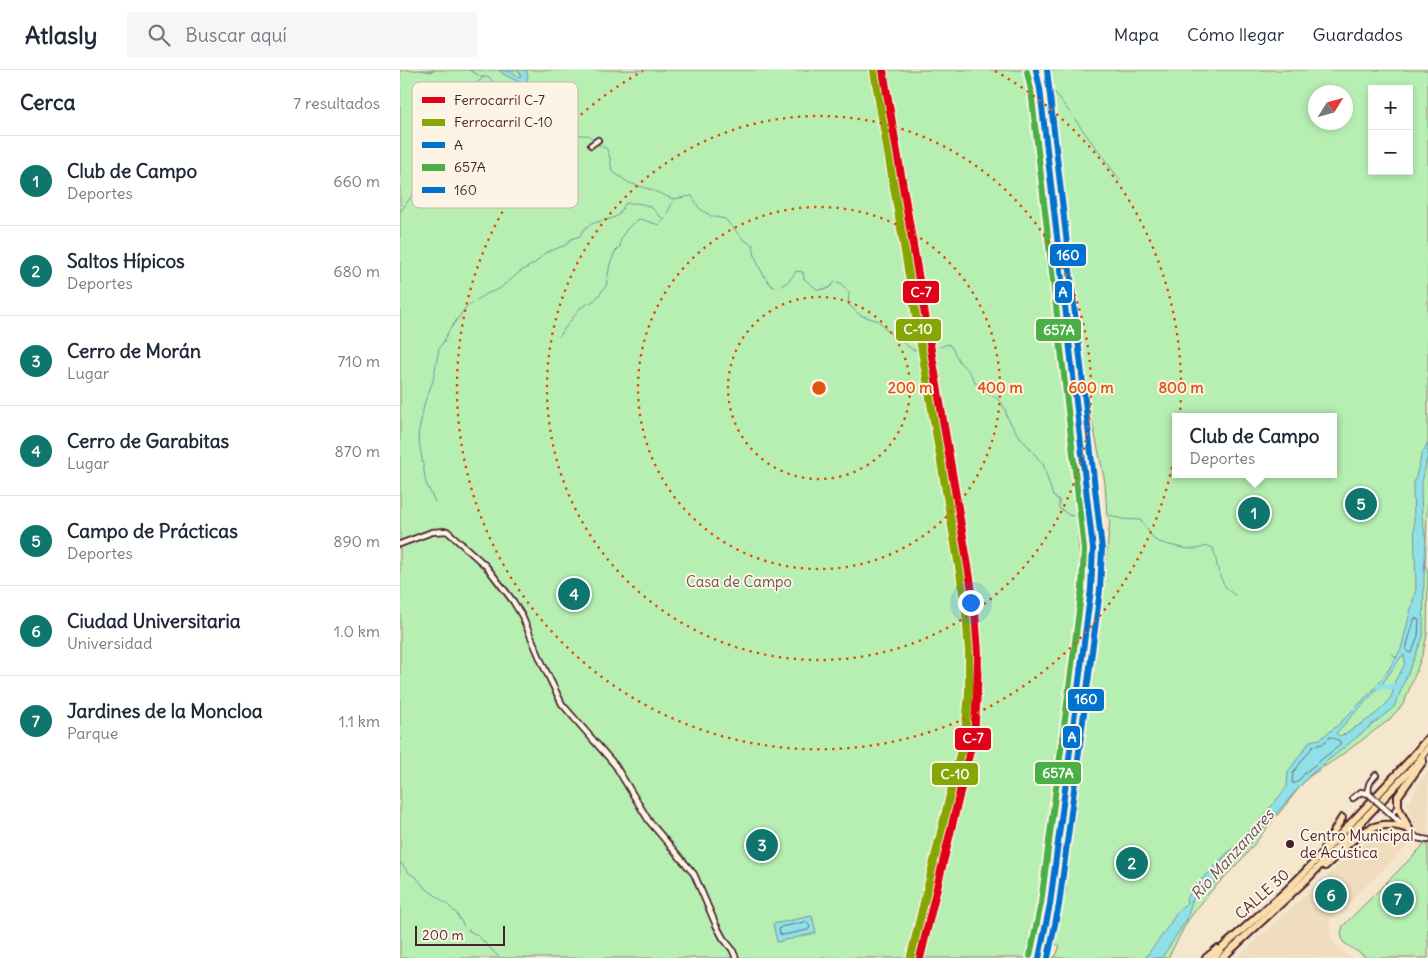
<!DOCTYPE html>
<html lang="es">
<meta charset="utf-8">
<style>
:root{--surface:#fff;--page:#f6f6f7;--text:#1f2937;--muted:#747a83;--line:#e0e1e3;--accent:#0f766e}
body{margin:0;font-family:Delius,sans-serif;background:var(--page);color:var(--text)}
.controls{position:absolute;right:15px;top:15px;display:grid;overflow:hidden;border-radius:0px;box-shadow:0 2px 8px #0003}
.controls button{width:45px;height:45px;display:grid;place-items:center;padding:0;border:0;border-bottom:1px solid var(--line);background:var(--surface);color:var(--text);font:25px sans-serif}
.compass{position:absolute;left:908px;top:15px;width:45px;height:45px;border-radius:50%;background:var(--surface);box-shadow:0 2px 8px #0003;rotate:53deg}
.scale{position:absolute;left:15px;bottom:12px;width:90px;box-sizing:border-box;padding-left:5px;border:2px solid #4a1f2b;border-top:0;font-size:14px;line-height:18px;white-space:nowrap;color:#4a1f2b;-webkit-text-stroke:4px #fcf5e5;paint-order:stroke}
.you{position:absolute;left:570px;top:532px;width:18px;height:18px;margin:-12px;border:4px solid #fff;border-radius:50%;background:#1a73e8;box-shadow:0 0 0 8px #1a73e833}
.badge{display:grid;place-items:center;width:32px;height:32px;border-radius:50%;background:var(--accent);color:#fff;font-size:16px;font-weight:700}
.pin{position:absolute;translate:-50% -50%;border:2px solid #fff;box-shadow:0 1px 5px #0006}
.popup{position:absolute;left:772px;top:343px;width:165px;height:65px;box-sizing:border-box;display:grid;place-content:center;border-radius:0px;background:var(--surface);filter:drop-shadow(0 1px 4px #0005);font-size:16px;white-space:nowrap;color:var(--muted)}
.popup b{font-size:19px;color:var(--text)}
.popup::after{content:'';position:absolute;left:50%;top:100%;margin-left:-10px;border:10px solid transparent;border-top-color:var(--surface)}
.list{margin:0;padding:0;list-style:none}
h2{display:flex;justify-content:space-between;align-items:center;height:65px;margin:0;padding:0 20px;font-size:21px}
h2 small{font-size:16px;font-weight:400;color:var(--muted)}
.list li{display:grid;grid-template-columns:32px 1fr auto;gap:15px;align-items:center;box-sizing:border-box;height:90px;padding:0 20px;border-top:1px solid var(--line)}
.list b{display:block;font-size:19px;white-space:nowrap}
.list p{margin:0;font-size:16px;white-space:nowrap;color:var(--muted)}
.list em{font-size:16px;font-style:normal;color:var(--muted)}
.icon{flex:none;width:28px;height:28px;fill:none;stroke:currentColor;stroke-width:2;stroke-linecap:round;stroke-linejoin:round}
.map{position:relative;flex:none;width:1028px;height:888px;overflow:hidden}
header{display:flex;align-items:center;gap:30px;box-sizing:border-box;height:70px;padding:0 25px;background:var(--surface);border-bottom:1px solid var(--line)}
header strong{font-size:24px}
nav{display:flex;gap:28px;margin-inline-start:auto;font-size:18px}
.search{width:350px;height:45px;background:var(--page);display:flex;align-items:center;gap:12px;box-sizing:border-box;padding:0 18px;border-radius:0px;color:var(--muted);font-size:19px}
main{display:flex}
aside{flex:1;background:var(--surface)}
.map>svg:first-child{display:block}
</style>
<header>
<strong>Atlasly</strong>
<div class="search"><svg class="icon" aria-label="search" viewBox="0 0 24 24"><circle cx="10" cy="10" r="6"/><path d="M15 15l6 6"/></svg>Buscar aquí</div>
<nav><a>Mapa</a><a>Cómo llegar</a><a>Guardados</a></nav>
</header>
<main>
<aside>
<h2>Cerca<small>7 resultados</small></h2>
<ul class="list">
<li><span class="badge">1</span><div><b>Club de Campo</b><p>Deportes</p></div><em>660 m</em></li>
<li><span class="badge">2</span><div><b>Saltos Hípicos</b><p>Deportes</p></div><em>680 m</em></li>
<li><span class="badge">3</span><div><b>Cerro de Morán</b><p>Lugar</p></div><em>710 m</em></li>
<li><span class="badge">4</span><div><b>Cerro de Garabitas</b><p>Lugar</p></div><em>870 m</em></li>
<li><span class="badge">5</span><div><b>Campo de Prácticas</b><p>Deportes</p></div><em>890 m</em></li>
<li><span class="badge">6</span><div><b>Ciudad Universitaria</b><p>Universidad</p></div><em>1.0 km</em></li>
<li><span class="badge">7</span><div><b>Jardines de la Moncloa</b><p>Parque</p></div><em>1.1 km</em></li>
</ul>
</aside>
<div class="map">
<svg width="1028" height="888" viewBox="0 0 1028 888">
<rect width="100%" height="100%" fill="#f4e7ce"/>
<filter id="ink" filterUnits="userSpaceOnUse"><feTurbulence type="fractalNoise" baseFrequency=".02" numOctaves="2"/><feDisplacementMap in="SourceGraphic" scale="10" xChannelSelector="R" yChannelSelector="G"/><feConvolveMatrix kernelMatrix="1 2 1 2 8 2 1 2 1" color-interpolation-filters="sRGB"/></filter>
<g filter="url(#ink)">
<g fill="#efddbe">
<polygon points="1028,702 1028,770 1014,757 1008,735 1019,713"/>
<polygon points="989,762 997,762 1013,771 929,851 932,871 940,880 951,888 837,888 955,780 973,767"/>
</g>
<g fill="#b7efb3" stroke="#80876f" fill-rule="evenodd">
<polygon points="0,0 633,0 668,287 673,349 675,433 680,493 679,578 664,708 647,833 644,832 634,879 636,885 634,888 0,888"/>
<path d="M 650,0 L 1028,0 L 1028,418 L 1025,495 L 1028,501 L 1027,564 L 1023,583 L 1004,633 L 989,650 L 939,687 L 907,708 L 843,788 L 810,822 L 788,850 L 768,888 L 650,888 L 656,886 L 660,876 L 654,873 L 662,825 L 666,822 L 666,814 L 663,812 L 663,808 L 691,582 L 695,572 L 704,513 L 710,449 L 707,446 L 705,412 L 690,341 L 657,66 L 649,10 ZM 972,19 L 1009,19 L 1009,101 L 972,101 ZM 916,22 L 946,22 L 946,52 L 916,52 ZM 775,347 L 933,347 L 933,404 L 775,404 Z"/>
<polygon points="1026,773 1028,773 1028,888 967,888 943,872 941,864 943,856"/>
</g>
<g fill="#90e1e7" stroke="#74939c" fill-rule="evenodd">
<polygon points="99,0 113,2 117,6 120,7 121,4 118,1 119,0 126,0 128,6 125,18 100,23 99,21 115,18 120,14 119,12 103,4"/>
<path d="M 1028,372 L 1028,384 L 1021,417 L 1022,447 L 1026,471 L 1024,506 L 1023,567 L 994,637 L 910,705 L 824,803 L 808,818 L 796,825 L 792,831 L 787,849 L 763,886 L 760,888 L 745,888 C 756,873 767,860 776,844 C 779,839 785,837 787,832 L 786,829 C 791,822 797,814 803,808 C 805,805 810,803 812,800 C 819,792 825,784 834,777 L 822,792 L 831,787 L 846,762 L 849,761 L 852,757 L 857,754 L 887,717 L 888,702 L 910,671 L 920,669 L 938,655 L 973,620 L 989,599 L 1001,579 L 1016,519 L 1013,417 L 1022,384 ZM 1004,585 C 1007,596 1001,600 996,609 C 992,616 994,622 991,627 C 981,644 961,653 945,664 L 939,666 L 936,663 L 982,614 L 1001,587 Z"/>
<polygon points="412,846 416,863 377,872 373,854"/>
</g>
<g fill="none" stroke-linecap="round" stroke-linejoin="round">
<g stroke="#666d76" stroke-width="1">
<polygon points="1015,548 1019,550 1018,566 1012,582 1010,583 1006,580"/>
<polygon points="931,667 940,671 940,675 907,701 896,713 892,713 893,703 913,676 922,674"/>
<polygon points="407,852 410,857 408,860 383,865 380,864 379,859 381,857"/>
</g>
<g stroke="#74939c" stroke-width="1">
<polyline points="22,0 31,2 33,0"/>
<polyline points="69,0 82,7 89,7 101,21"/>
<polyline points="126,14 136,15 144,20 164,41 167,46 168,61 173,65 188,65 195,71"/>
<polyline points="653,20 720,110"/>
<path d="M 197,74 L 207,79 L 210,88 L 212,101 L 229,113 L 249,119 L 273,129 L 292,126 L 299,138 L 311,146 L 325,149 L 344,170 L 353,175 C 354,190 363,207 373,217 C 385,216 390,211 396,201 L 403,202 L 404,209 L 418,220 L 429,218 L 435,212 L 441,213 L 449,223 L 448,234 L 452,238 L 460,245 L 479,251 L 488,262 L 513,280 L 523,280"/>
<polyline points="0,142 14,123 24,101 37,64 70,18 84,7"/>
<polyline points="267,144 274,129"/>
<path d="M 159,266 L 180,238 L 195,230 L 206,216 L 210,194 L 215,182 L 220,177 C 219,166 231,152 240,149 L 259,155 L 266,147"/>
<polyline points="540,277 548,274 551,276 560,293 568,300 578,317 583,322 595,327 601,332 605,339 607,347 616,362 643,394 653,426 659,430 659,438 669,445 673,446"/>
<path d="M 35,432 L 26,413 L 18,365 L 25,331 L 33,311 L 39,278 L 44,271 L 48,262 L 66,237 L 86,224 L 99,219 L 121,201 L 135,193 L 145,183 L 166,175 L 171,169 L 180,166 C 187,148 209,153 218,145 C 221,142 223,137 225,134 C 233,132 246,133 253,139 C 257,143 259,147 265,149"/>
<path d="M 710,445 L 721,449 L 740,450 C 746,456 749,464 755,470 C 759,473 788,480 794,479 C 802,479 806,474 813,478 C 818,494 818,516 835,525"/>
<polyline points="992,584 997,588"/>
<polyline points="0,792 9,803 17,808 24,817 47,834 56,843 64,856"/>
<polyline points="68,860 77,865 100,888"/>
</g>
<polyline stroke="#90e1e7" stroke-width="5.5" points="978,616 999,617"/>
<defs>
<g id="minor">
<polyline points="191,75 198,70"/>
<polyline points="0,474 32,462 47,461 86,496 113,531 122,546 143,595 162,634 215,695 249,751 294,804 316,855 323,868 332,879 336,888"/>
<path d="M 953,728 L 961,722 L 969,724 C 967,715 970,711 976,705"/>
<polyline points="998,737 991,744 1017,768 1028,770"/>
</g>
<g id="highway">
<polyline points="638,0 688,434 693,479 691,519 650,834 639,888"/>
<polyline points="642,0 693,433 697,479 696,521 655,835 645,888"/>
<polyline points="1009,759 998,737 998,726 1023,691"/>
<polyline points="924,778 942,748"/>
<path d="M 925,796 C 952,772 969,744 1009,759"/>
<polyline points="806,888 817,879"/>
<polyline points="814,888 822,878 885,822 906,801 1010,690 1028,668"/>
<polyline points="822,888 909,807 1017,693 1028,678"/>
</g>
</defs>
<use href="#minor" stroke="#4a1f2b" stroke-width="8"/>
<use href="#highway" stroke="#4a1f2b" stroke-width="10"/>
<use href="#minor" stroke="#fcf5e5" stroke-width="4.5"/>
<use href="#highway" stroke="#f9deab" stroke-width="6"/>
<defs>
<polyline id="minor-bridge" points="969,724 991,744"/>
</defs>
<use href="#minor-bridge" stroke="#4a1f2b" stroke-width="8" stroke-linecap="butt"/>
<use href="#minor-bridge" stroke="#fcf5e5" stroke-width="4.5"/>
<defs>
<polyline id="bus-1" points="636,0 640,19 693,479 691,519 650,834 639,888"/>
<polyline id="bus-2" points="627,2 631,20 684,479 682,518 641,833 630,886"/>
<polyline id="bus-3" points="647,0 702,479 700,520 659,835 648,888"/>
</defs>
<use href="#bus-1" stroke="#fcf5e5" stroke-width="10"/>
<use href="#bus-2" stroke="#fcf5e5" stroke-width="10"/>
<use href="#bus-3" stroke="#fcf5e5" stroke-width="10"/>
<use href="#bus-1" stroke="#0072ce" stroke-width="6"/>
<use href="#bus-2" stroke="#4aaf46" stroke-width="6"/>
<use href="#bus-3" stroke="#0072ce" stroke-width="6"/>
<defs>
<polyline id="rail-1" points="483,0 569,502 575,542 578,583 577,623 574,664 520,888"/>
<polyline id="rail-2" points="474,1 560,503 566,543 569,583 569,623 565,663 511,886"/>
</defs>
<use href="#rail-1" stroke="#fcf5e5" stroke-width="11"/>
<use href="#rail-2" stroke="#fcf5e5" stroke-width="11"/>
<use href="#rail-1" stroke="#de0118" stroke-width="8"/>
<use href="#rail-2" stroke="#85a606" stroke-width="8"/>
</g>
</g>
<g fill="none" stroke="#e0560e" stroke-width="2.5" stroke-dasharray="2.5 5">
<circle cx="419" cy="318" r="91"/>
<circle cx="419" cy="318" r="181"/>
<circle cx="419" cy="318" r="272"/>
<path d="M595 1A362 362 0 1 1 243 1"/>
</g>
<circle fill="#4a1f2b" stroke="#fcf5e5" stroke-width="2" cx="890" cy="774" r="5"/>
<g text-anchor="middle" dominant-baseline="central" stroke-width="4" stroke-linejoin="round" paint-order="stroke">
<g font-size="15" fill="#65534d" stroke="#fcf5e5">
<text x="339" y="511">Casa de Campo</text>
</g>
<g font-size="15" fill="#4a1f2b" stroke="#fcf5e5" text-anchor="start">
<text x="900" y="765">Centro Municipal<tspan x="900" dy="17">de Acústica</tspan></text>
</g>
<g font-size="15" fill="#4a1f2b" stroke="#fcf5e5">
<text transform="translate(862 824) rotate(-42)">CALLE 30</text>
</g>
<g font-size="16" font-style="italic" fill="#5c505a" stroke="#fcf5e5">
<text transform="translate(832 784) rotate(-48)">Río Manzanares</text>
</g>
</g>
<rect x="12" y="12" width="166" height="126" rx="8" fill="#fcf5e5" stroke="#c7b5ad" stroke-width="1"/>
<rect x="22" y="27" width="23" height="6" fill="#de0118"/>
<rect x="22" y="49" width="23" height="7" fill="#85a606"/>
<rect x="22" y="72" width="23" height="6" fill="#0072ce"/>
<rect x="22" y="94" width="23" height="7" fill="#4aaf46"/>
<rect x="22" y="117" width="23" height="6" fill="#0072ce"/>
<g font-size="14" fill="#4a1f2b">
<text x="54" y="35">Ferrocarril C-7</text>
<text x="54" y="57">Ferrocarril C-10</text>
<text x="54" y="80">A</text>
<text x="54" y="102">657A</text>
<text x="54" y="125">160</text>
</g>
<circle cx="419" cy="318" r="8" fill="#e0560e" stroke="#fcf5e5" stroke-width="2.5"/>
<g font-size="15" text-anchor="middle" font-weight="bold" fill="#e0560e" stroke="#fcf5e5" stroke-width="4" stroke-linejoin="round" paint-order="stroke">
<text x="510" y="323">200 m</text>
<text x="600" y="323">400 m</text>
<text x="691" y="323">600 m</text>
<text x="781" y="323">800 m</text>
</g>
<g stroke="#fcf5e5" stroke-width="2">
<rect x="649" y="173" width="38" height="24" rx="5" fill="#0072ce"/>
<rect x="654" y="210" width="19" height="24" rx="5" fill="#0072ce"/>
<rect x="502" y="210" width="38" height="24" rx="5" fill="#de0118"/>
<rect x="495" y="248" width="47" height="24" rx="5" fill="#85a606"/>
<rect x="635" y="248" width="47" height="24" rx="5" fill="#4aaf46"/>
<rect x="667" y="618" width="38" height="24" rx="5" fill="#0072ce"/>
<rect x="662" y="655" width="19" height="24" rx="5" fill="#0072ce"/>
<rect x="554" y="657" width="38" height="24" rx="5" fill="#de0118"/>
<rect x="634" y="691" width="48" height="24" rx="5" fill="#4aaf46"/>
<rect x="531" y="692" width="48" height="24" rx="5" fill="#85a606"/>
</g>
<g font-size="14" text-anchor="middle" font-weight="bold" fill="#fff">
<text x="668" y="190">160</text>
<text x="663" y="227">A</text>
<text x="521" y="227">C-7</text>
<text x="518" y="264">C-10</text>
<text x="659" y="265">657A</text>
<text x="686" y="634">160</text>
<text x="672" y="672">A</text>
<text x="573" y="673">C-7</text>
<text x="658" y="708">657A</text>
<text x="555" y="709">C-10</text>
</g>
</svg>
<div class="controls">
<button>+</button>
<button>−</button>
</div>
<svg class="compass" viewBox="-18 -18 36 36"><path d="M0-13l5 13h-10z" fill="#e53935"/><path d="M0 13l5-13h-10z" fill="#747a83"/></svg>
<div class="scale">200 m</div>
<div class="you"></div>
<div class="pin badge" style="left:854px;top:443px">1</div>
<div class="popup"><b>Club de Campo</b>Deportes</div>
<div class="pin badge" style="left:732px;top:793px">2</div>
<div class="pin badge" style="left:362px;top:775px">3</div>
<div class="pin badge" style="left:174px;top:524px">4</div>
<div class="pin badge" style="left:961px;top:434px">5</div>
<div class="pin badge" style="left:931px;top:825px">6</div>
<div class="pin badge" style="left:998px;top:829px">7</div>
</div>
</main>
